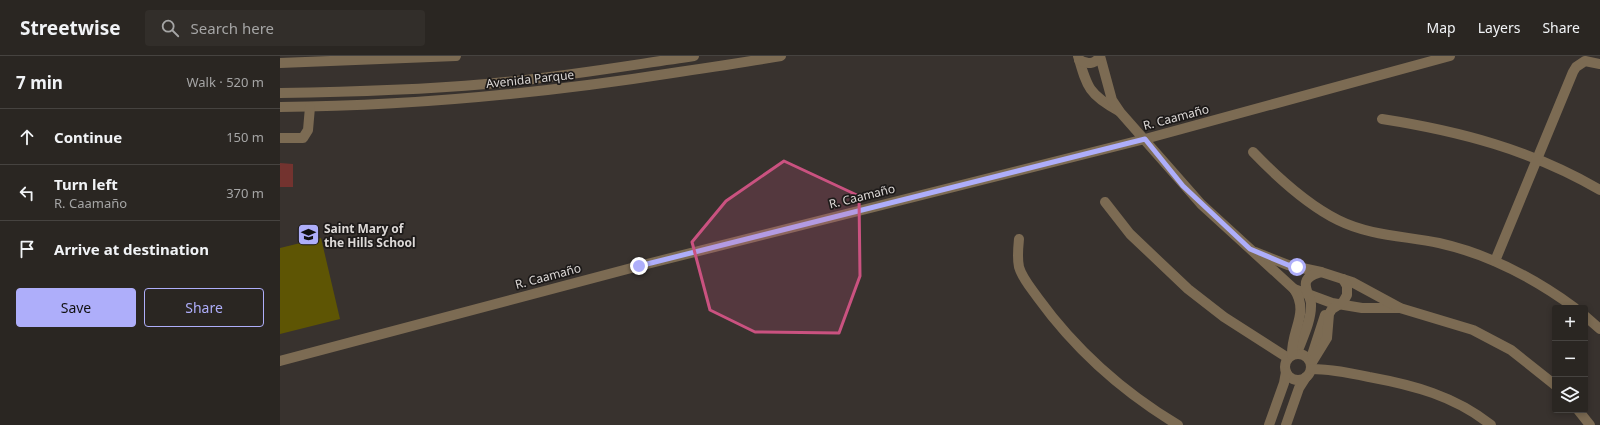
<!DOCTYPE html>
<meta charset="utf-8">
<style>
:root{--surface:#2a2622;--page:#322e2a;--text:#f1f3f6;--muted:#a5a5a5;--line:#464340;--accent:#aeaefa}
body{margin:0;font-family:"Noto Sans",sans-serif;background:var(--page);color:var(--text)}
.controls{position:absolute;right:12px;bottom:12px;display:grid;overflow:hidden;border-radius:4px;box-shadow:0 2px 6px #0003}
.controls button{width:36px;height:36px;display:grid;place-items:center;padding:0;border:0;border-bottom:1px solid var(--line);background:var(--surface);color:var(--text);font:20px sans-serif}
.stop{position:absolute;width:12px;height:12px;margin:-9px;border:3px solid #aeaefa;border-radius:50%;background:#fff}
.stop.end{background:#aeaefa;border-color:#fff;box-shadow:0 1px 4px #0008}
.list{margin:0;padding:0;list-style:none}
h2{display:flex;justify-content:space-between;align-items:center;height:52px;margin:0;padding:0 16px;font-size:17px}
h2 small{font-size:13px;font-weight:400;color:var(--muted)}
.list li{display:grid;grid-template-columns:26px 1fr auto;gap:12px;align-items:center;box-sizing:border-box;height:56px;padding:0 16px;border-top:1px solid var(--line)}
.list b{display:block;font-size:15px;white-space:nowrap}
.list p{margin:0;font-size:13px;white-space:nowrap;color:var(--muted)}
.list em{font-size:13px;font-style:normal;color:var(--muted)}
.actions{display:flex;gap:8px;padding:12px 16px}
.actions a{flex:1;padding:9px 0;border:1px solid var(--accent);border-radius:4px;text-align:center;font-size:14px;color:var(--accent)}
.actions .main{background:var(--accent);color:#111}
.icon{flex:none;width:22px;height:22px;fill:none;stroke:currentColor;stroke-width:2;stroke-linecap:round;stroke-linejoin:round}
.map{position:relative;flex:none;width:1320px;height:369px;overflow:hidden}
header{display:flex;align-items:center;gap:24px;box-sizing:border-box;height:56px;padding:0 20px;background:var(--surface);border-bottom:1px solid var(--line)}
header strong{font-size:19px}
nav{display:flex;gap:22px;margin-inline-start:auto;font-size:14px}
.search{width:280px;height:36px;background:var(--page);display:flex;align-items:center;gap:10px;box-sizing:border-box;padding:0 14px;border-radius:4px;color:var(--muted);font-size:15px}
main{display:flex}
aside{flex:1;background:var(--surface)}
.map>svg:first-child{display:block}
</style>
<header>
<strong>Streetwise</strong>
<div class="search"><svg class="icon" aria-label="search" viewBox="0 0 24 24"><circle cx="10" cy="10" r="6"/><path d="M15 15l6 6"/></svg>Search here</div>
<nav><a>Map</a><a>Layers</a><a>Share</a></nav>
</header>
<main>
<aside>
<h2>7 min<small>Walk · 520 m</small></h2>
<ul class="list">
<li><svg class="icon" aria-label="ahead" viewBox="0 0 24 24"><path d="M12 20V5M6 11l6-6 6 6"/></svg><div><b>Continue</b></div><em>150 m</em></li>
<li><svg class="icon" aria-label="left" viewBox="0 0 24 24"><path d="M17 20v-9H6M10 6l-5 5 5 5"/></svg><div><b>Turn left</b><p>R. Caamaño</p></div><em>370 m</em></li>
<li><svg class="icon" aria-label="arrive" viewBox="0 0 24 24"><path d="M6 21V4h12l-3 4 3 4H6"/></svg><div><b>Arrive at destination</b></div></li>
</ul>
<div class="actions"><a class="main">Save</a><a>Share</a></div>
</aside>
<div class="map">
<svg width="1320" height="369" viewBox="0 0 1320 369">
<rect width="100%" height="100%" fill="#38322e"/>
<polygon fill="#5e5504" points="41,182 60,263 0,278 0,192"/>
<polygon fill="#73332f" points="0,107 13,108 13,131 0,131"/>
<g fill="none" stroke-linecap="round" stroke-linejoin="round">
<g stroke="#7c6b53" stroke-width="10">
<path d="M 798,0 C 807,31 809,39 839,55"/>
<polyline points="820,0 832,44 840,56 921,148 1014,233 1052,247 1082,252 1120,252"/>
<path d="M 799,4 C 809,8 813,9 820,1"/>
<polyline points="0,7 176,0"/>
<path d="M 0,37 C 69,36 138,34 206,28 C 276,22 345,10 414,0"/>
<path d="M 0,51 C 134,50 266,37 399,16 C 433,11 467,6 501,0"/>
<path d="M 1102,63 C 1179,75 1252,94 1320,134"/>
<polyline points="0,82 23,82 28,74 30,51"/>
<path d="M 973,96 C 998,122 1026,148 1058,164 C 1090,180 1125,180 1159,187 C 1208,198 1254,222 1295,252"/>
<polyline points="825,146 850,178 908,233 944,261 1008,302"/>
<path d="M 739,183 C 738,193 737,202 739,211 C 742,222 751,232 758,242 C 795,293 843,336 898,369"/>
<polyline points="975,196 1008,209 1041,216 1072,226 1120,252 1193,274 1231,294 1275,329"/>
<polyline points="1215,205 1293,16 1296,11 1305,5 1320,8"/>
<polyline points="1305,260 1320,273"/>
<path d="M 1017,297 C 1022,283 1031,266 1031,250 C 1032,242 1024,234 1026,226 C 1028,219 1035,218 1041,216"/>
<circle cx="1018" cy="311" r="13"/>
<path d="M 1012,299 C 1011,273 1030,257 1014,233"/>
<polyline points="1032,299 1045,259"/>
<polyline points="0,305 359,210 865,83 1170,0"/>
<polyline points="1031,308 1047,282 1049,258 1052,253 1063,246 1067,239 1067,230 1063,223"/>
<path d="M 1031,313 C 1051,313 1070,317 1089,321 C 1133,329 1175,340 1211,369"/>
<polyline points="1298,354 1310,369"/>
<polyline points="989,369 1004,327 1006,316"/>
<polyline points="1006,369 1019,332 1026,321"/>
</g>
</g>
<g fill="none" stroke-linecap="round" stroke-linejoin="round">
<polyline stroke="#aeaefa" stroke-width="5" points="359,210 865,83 903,130 970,193 1008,209 1017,211"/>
</g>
<path fill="#ca5280" fill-opacity="0.2" stroke="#ca5280" stroke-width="3" stroke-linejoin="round" d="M 504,105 L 579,140 L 580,220 L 559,277 L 475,276 L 430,254 L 412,186 L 446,145 Z"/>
<defs>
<symbol id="school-square" viewBox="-11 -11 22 22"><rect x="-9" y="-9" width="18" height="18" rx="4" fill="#aeaefa" stroke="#1d1a19"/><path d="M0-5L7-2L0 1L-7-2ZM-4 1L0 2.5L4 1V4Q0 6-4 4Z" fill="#111"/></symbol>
</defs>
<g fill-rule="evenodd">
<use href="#school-square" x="16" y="166" width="25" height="25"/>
</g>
<g text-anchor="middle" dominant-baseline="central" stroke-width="3.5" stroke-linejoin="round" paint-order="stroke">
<g font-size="12" fill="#ddd9d7" stroke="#1d1a19">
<text transform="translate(250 23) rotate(-6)">Avenida Parque</text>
<text transform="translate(896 61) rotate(-15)">R. Caamaño</text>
<text transform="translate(582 140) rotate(-14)">R. Caamaño</text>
<text transform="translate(268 220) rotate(-15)">R. Caamaño</text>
</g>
<g font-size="12" font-weight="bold" fill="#ddd9d7" stroke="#1d1a19" text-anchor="start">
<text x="44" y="172">Saint Mary of<tspan x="44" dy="14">the Hills School</tspan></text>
</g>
</g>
</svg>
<div class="controls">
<button>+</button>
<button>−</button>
<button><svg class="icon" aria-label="layers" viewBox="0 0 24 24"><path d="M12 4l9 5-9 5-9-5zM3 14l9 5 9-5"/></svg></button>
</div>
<div class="stop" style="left:1017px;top:211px"></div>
<div class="stop end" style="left:359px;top:210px"></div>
</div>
</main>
